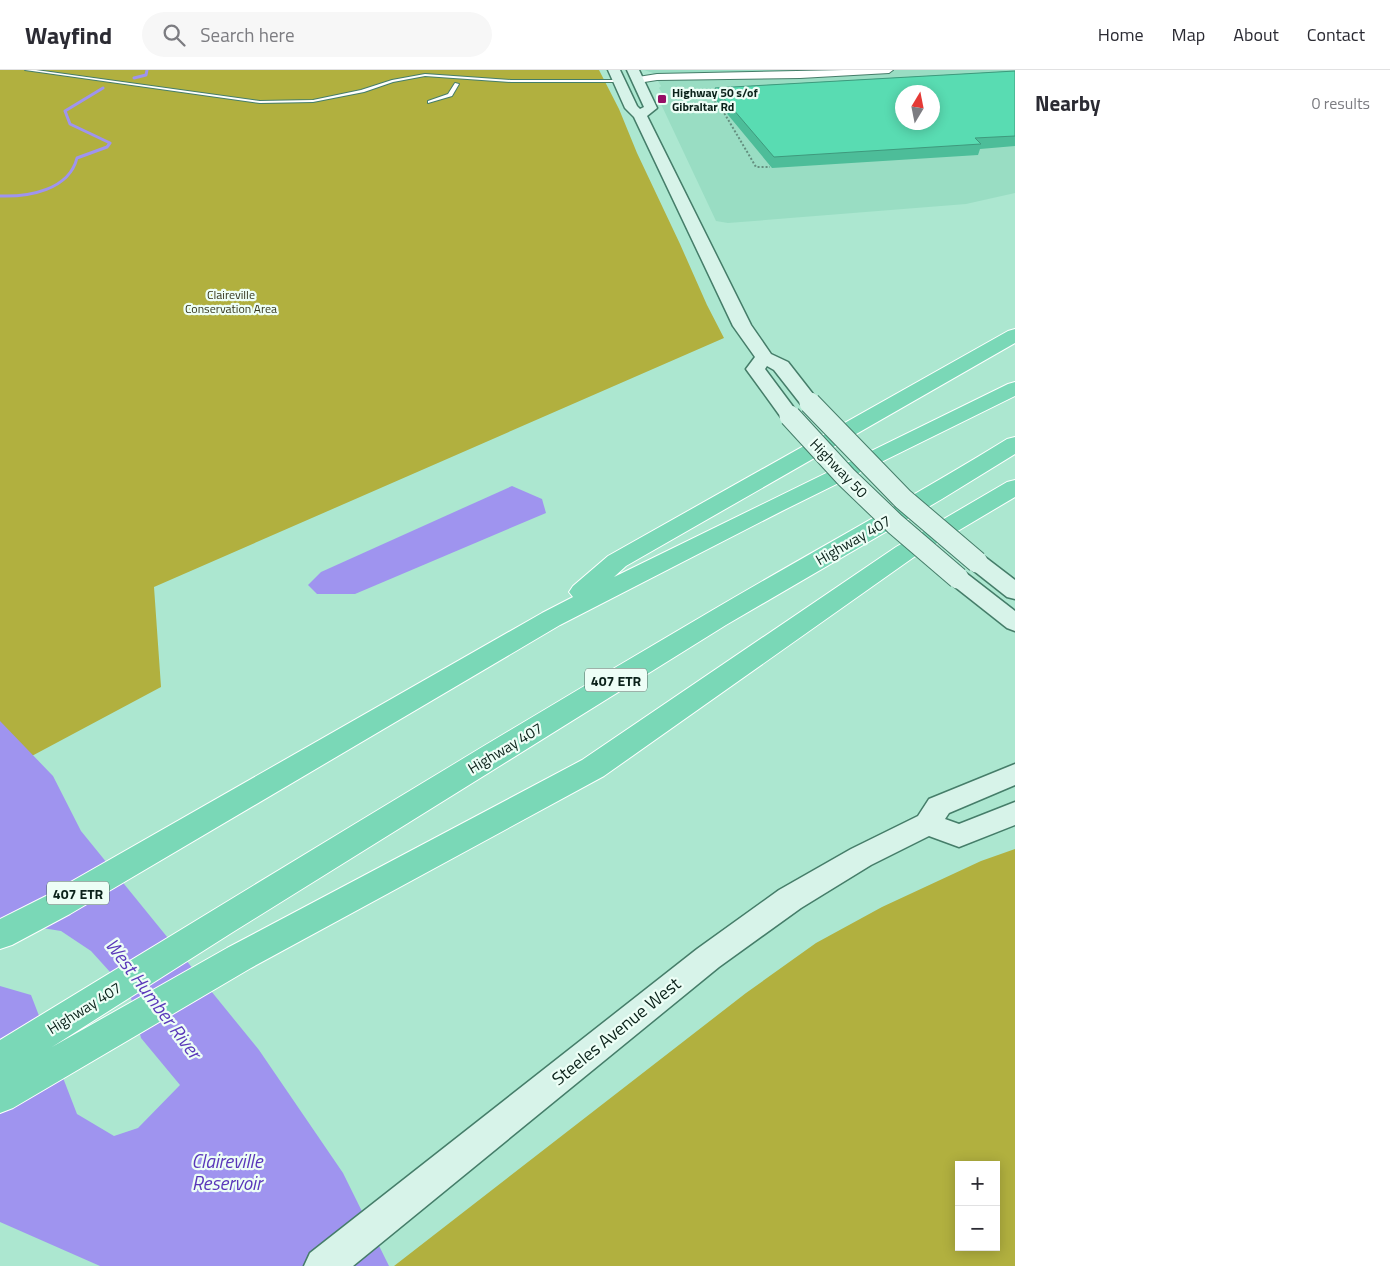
<!DOCTYPE html>
<meta charset="utf-8">
<style>
:root{--surface:#fff;--page:#f7f7f7;--text:#2b2b33;--muted:#7c7c81;--line:#e1e1e2}
body{margin:0;font-family:"Titillium Web",sans-serif;background:var(--page);color:var(--text)}
.controls{position:absolute;right:15px;bottom:15px;display:grid;overflow:hidden;border-radius:0px;box-shadow:0 2px 12px #0003}
.controls button{width:45px;height:45px;display:grid;place-items:center;padding:0;border:0;border-bottom:1px solid var(--line);background:var(--surface);color:var(--text);font:25px sans-serif}
.compass{position:absolute;left:895px;top:15px;width:45px;height:45px;border-radius:50%;background:var(--surface);box-shadow:0 2px 12px #0003;rotate:10deg}
.list{margin:0;padding:0;list-style:none}
h2{display:flex;justify-content:space-between;align-items:center;height:65px;margin:0;padding:0 20px;font-size:21px}
h2 small{font-size:16px;font-weight:400;color:var(--muted)}
.icon{flex:none;width:28px;height:28px;fill:none;stroke:currentColor;stroke-width:2;stroke-linecap:round;stroke-linejoin:round}
.map{position:relative;flex:none;width:1015px;height:1196px;overflow:hidden}
header{display:flex;align-items:center;gap:30px;box-sizing:border-box;height:70px;padding:0 25px;background:var(--surface);border-bottom:1px solid var(--line)}
header strong{font-size:24px}
nav{display:flex;gap:28px;margin-inline-start:auto;font-size:18px}
.search{width:350px;height:45px;background:var(--page);display:flex;align-items:center;gap:12px;box-sizing:border-box;padding:0 18px;border-radius:28px;color:var(--muted);font-size:19px}
main{display:flex}
aside{flex:1;background:var(--surface)}
.map>svg:first-child{display:block}
</style>
<header>
<strong>Wayfind</strong>
<div class="search"><svg class="icon" aria-label="search" viewBox="0 0 24 24"><circle cx="10" cy="10" r="6"/><path d="M15 15l6 6"/></svg>Search here</div>
<nav><a>Home</a><a>Map</a><a>About</a><a>Contact</a></nav>
</header>
<main>
<div class="map">
<svg width="1015" height="1196" viewBox="0 0 1015 1196">
<rect width="100%" height="100%" fill="#ace7d0"/>
<path fill="#99ddc3" fill-rule="evenodd" d="M 644,0 L 1015,0 L 1015,123 L 966,134 L 728,153 L 716,151 L 660,32 L 667,31 L 659,18 L 661,16 L 653,3 ZM 902,22 L 932,22 L 932,52 L 902,52 Z"/>
<g fill="#b1b03f" fill-rule="evenodd">
<polygon points="0,0 599,0 619,39 637,83 680,174 707,235 724,268 154,517 161,617 0,703"/>
<path d="M 1015,779 L 1015,1196 L 394,1196 L 746,923 L 816,873 L 882,837 L 981,791 ZM 959,1095 L 996,1095 L 996,1177 L 959,1177 Z"/>
</g>
<g fill="#9f94ef">
<polygon points="512,416 542,429 546,443 355,524 317,524 308,515 321,502"/>
<polygon points="0,651 53,706 81,761 259,980 343,1103 389,1196 100,1196 0,1152 0,916 31,925 77,1044 114,1066 138,1058 180,1015 141,968 130,924 91,881 61,861 30,856 0,867"/>
</g>
<g fill="none" stroke-linecap="round" stroke-linejoin="round">
<g stroke="#9f94ef" stroke-width="3">
<polyline points="134,8 146,5 147,0"/>
<path d="M 0,126 C 29,127 69,120 77,88 L 107,77 L 110,73 L 70,54 L 65,41 L 103,18"/>
</g>
<defs>
<g id="service">
<polygon points="25,0 36,0 260,31 313,30 361,20 392,10 425,4 511,10 619,10 621,11 619,12 511,12 425,6 393,12 364,22 313,32 260,33"/>
<polygon points="455,13 459,14 452,26 428,33 428,31 448,24"/>
</g>
<polygon id="minor" points="844,0 893,0 889,3 800,8 657,10 638,13 634,10 638,7 657,4"/>
<g id="secondary">
<polygon points="608,0 620,0 637,36 640,39 644,37 627,0 639,0 657,38 647,46 751,255 771,284 788,292 820,333 817,337 810,339 803,337 774,300 767,296 765,299 800,346 797,350 790,352 783,350 746,299 755,287 733,256 634,47 625,38"/>
<polygon points="977,485 985,487 1015,510 1015,529 1007,527 969,497 966,492 969,487"/>
<polygon points="958,501 966,503 1015,541 1015,561 1007,558 950,513 946,508 950,503"/>
<polygon points="1015,694 1015,715 949,743 945,749 959,754 1015,732 1015,755 959,777 929,766 871,795 801,838 719,897 353,1196 304,1196 310,1183 697,879 779,820 851,779 918,746 929,729"/>
</g>
<g id="motorway">
<polygon points="1015,259 1015,273 626,496 614,507 1008,314 1015,312 1015,326 782,441 560,555 70,844 12,875 0,879 0,849 46,826 542,543 573,527 569,522 573,516 608,486 1008,261"/>
<path d="M 1015,367 L 1015,384 L 942,429 L 726,555 L 233,862 L 52,977 L 227,878 L 582,690 L 896,477 L 1007,412 L 1015,410 L 1015,427 L 914,487 L 604,706 L 251,898 L 13,1038 L 0,1043 L 0,970 C 235,827 469,683 706,544 C 806,485 908,430 1007,369 Z"/>
</g>
</defs>
<use href="#service" stroke="#457d69" stroke-width="2"/>
<use href="#minor" stroke="#457d69" stroke-width="2"/>
<use href="#secondary" stroke="#457d69" stroke-width="3"/>
<use href="#motorway" stroke="#fff" stroke-width="2"/>
<polyline stroke="#648f7f" stroke-width="2" stroke-dasharray="2 2" stroke-linecap="butt" points="718,27 711,27 723,41 756,97 770,97"/>
<use href="#service" fill="#fff" fill-rule="evenodd"/>
<use href="#minor" fill="#fff" fill-rule="evenodd"/>
<use href="#secondary" fill="#d7f3e9" fill-rule="evenodd"/>
<use href="#motorway" fill="#7ad8b7" fill-rule="evenodd"/>
<defs>
<g id="secondary-bridge">
<polyline points="810,333 903,429 977,492"/>
<polyline points="790,346 846,407 895,454 958,508"/>
</g>
</defs>
<use href="#secondary-bridge" stroke="#457d69" stroke-width="23" stroke-linecap="butt"/>
<use href="#secondary-bridge" stroke="#d7f3e9" stroke-width="21"/>
</g>
<polygon fill="#4dbd99" points="1015,1 1015,76 980,79 978,85 772,98 714,28 715,18"/>
<path fill="#59dcb2" stroke="#3e9a7d" fill-rule="evenodd" d="M 1015,1 L 1015,66 L 975,68 L 981,74 L 774,87 L 715,18 ZM 902,22 L 932,22 L 932,52 L 902,52 Z"/>
<rect fill="#960f66" stroke="#edfef6" stroke-width="2" x="657" y="24" width="10" height="10" rx="2.5"/>
<g text-anchor="middle" dominant-baseline="central" stroke-width="4.5" stroke-linejoin="round" paint-order="stroke">
<g font-size="12" font-weight="bold" fill="#0b221a" stroke="#edfef6" text-anchor="start">
<text x="672" y="22">Highway 50 s/of<tspan x="672" dy="14">Gibraltar Rd</tspan></text>
</g>
<g font-size="12" fill="#34341c" stroke="#edfef6">
<text x="231" y="224">Claireville<tspan x="231" dy="14">Conservation Area</tspan></text>
</g>
<g fill="#edfef6" stroke="#4f645c" stroke-width="1">
<rect x="585" y="598.5" width="62" height="23" rx="4"/>
<rect x="47" y="811.5" width="62" height="23" rx="4"/>
</g>
<g font-size="14" font-weight="bold" fill="#0b221a">
<text x="616" y="610">407 ETR</text>
<text x="78" y="823">407 ETR</text>
</g>
<g font-size="15" fill="#0b221a" stroke="#edfef6">
<text transform="translate(839 398) rotate(46)">Highway 50</text>
<text transform="translate(853 470) rotate(-30)">Highway 407</text>
<text transform="translate(505 678) rotate(-31)">Highway 407</text>
<text transform="translate(84 938) rotate(-32)">Highway 407</text>
</g>
<g font-size="18" fill="#0b221a" stroke="#edfef6">
<text transform="translate(616 961) rotate(-39)">Steeles Avenue West</text>
</g>
<g font-size="19" font-style="italic" fill="#5a37ba" stroke="#edfef6">
<text transform="translate(154 928) rotate(53)">West Humber River</text>
<text x="227" y="1090">Claireville<tspan x="227" dy="22">Reservoir</tspan></text>
</g>
</g>
</svg>
<div class="controls">
<button>+</button>
<button>−</button>
</div>
<svg class="compass" viewBox="-18 -18 36 36"><path d="M0-13l5 13h-10z" fill="#e53935"/><path d="M0 13l5-13h-10z" fill="#7c7c81"/></svg>
</div>
<aside>
<h2>Nearby<small>0 results</small></h2>
<ul class="list">
</ul>
</aside>
</main>
